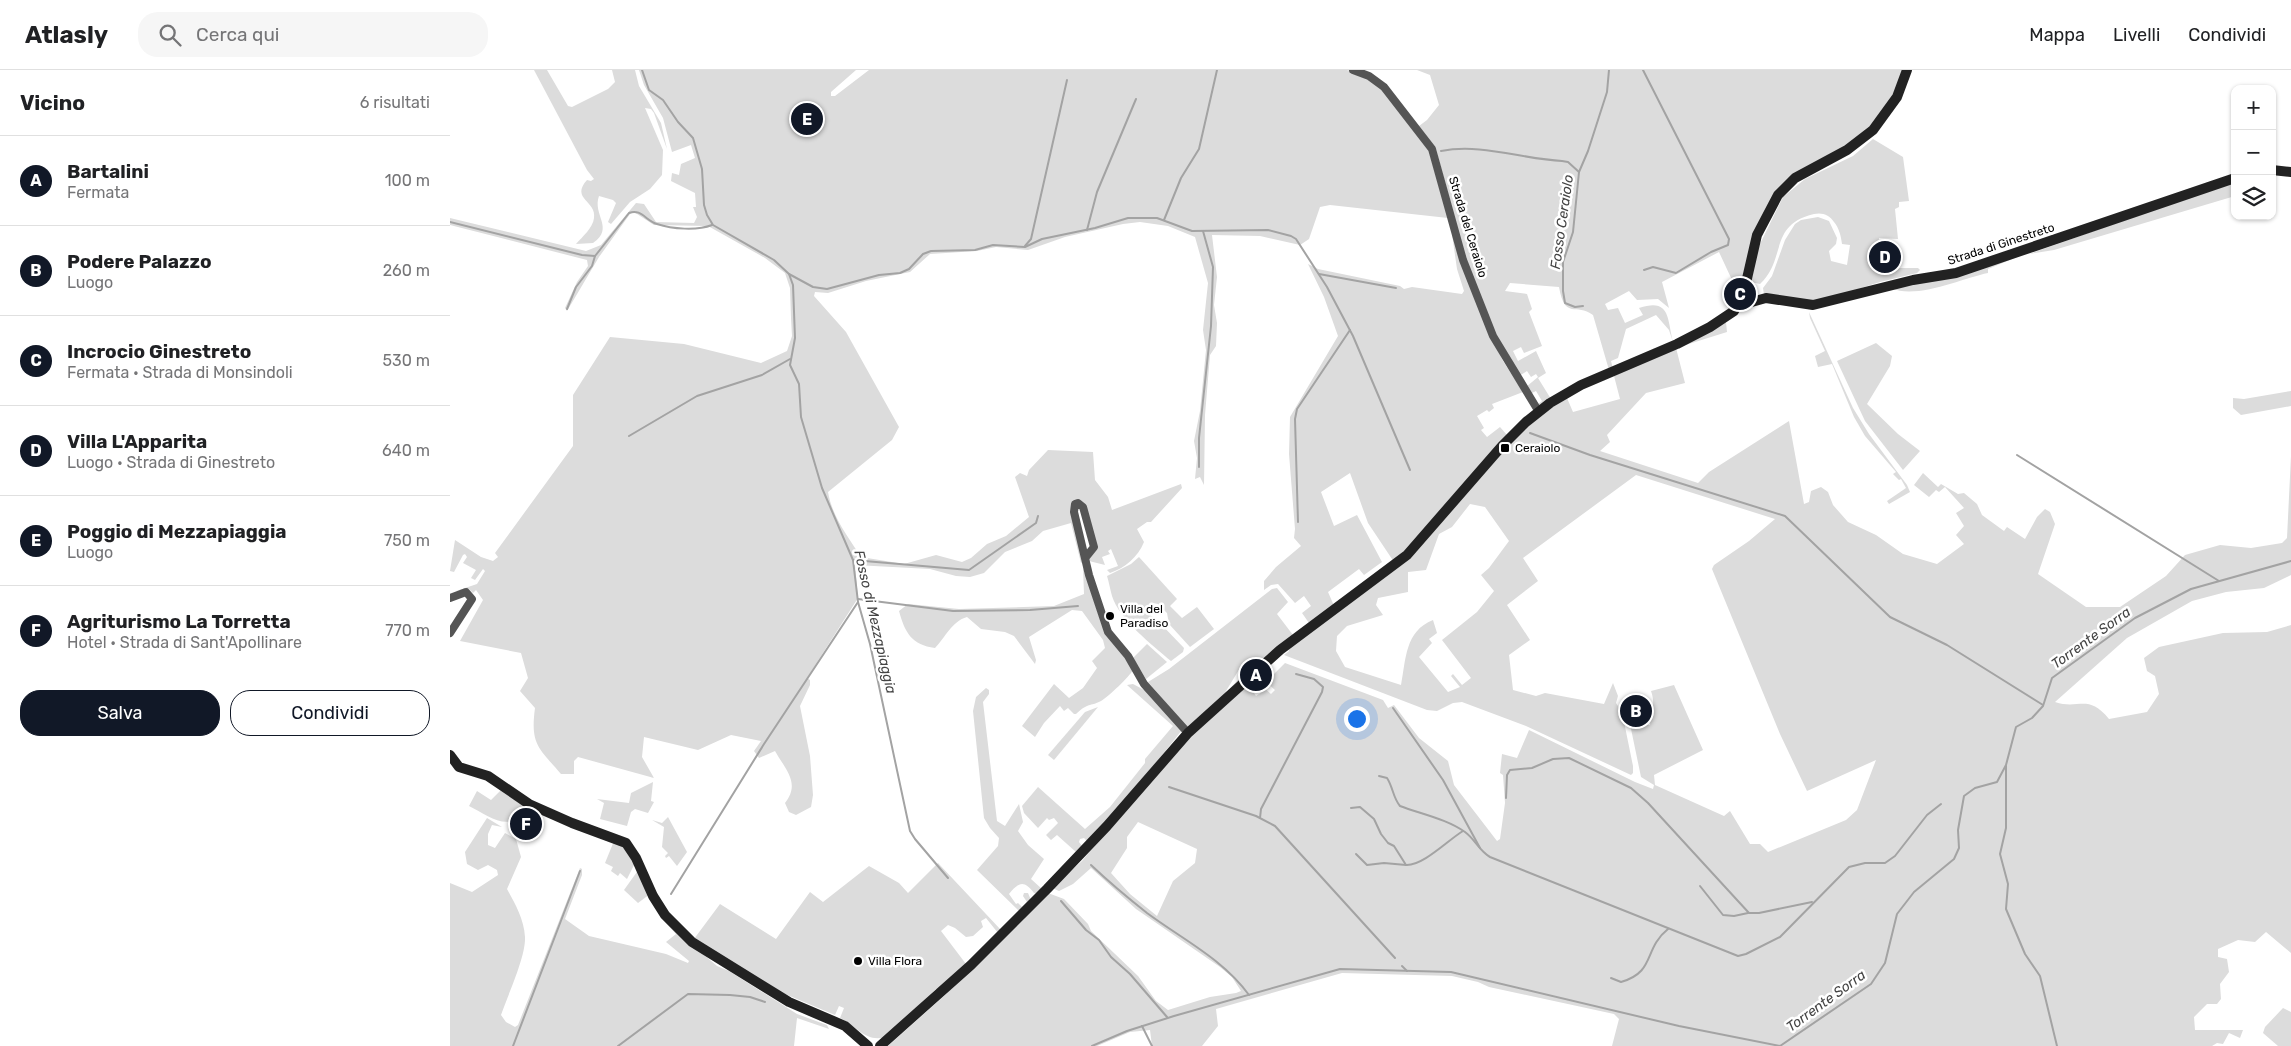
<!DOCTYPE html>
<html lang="it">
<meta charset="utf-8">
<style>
:root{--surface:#fff;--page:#f6f6f6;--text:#202124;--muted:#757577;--line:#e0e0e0;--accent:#111827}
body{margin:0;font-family:Rubik,sans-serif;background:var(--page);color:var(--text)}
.controls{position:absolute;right:15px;top:15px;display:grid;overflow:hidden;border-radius:10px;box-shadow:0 1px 4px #0004}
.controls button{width:45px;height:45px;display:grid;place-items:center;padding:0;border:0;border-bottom:1px solid var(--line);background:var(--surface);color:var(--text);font:25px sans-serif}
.you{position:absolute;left:906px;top:648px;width:18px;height:18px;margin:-12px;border:4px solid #fff;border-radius:50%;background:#1a73e8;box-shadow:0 0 0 8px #1a73e833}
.badge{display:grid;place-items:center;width:32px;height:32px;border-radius:50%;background:var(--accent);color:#fff;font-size:16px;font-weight:700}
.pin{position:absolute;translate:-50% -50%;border:2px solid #fff;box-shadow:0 1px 5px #0006}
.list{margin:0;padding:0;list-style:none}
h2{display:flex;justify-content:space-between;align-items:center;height:65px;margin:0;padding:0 20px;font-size:21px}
h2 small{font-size:16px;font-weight:400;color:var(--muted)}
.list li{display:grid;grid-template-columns:32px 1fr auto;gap:15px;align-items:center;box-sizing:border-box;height:90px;padding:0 20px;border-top:1px solid var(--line)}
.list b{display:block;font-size:19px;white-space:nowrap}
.list p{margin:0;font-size:16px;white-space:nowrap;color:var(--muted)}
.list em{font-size:16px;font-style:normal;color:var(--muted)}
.actions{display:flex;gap:10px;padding:15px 20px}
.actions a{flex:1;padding:11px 0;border:1px solid var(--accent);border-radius:20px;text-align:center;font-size:18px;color:var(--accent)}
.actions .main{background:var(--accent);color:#fff}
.icon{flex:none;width:28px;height:28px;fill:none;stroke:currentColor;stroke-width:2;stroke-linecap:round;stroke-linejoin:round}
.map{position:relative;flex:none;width:1841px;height:976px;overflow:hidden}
header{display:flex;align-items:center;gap:30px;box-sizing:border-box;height:70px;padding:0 25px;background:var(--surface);border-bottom:1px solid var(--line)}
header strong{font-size:24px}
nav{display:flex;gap:28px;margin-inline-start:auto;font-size:18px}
.search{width:350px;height:45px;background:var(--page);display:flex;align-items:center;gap:12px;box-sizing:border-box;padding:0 18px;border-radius:20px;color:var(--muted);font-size:19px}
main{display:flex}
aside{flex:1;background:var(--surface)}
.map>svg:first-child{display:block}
</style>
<header>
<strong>Atlasly</strong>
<div class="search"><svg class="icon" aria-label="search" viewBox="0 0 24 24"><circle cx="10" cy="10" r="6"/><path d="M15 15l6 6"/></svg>Cerca qui</div>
<nav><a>Mappa</a><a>Livelli</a><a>Condividi</a></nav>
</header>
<main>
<aside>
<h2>Vicino<small>6 risultati</small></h2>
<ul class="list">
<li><span class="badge">A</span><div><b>Bartalini</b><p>Fermata</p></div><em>100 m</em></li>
<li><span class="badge">B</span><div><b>Podere Palazzo</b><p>Luogo</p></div><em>260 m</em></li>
<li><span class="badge">C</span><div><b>Incrocio Ginestreto</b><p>Fermata · Strada di Monsindoli</p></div><em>530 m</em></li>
<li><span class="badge">D</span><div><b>Villa L'Apparita</b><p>Luogo · Strada di Ginestreto</p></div><em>640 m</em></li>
<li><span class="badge">E</span><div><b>Poggio di Mezzapiaggia</b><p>Luogo</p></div><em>750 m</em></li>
<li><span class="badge">F</span><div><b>Agriturismo La Torretta</b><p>Hotel · Strada di Sant'Apollinare</p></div><em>770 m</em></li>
</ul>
<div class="actions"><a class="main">Salva</a><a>Condividi</a></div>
</aside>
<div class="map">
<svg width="1841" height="976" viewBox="0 0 1841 976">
<rect width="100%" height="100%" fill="#fff"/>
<g fill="#dcdcdc" fill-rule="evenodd">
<path d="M 84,0 L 97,0 L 118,36 L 122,37 L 158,19 L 165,12 L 162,0 L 185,0 L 189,16 L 211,53 L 217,79 L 204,43 L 201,39 L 195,38 L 213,80 L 212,105 L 200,119 L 180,132 L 161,154 L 158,152 L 166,133 L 163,130 L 149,126 C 142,145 165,158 143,173 L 126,174 C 132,167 143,158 144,148 C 147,131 120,129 137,110 L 141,111 L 144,109 L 137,100 Z"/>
<path d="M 189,0 L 406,0 L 381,22 L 381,26 L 385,26 L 419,0 L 897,0 L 920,10 L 931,18 L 978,78 L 998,148 L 880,135 L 870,137 L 859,169 L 850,175 L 810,166 L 762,165 L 767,207 L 764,235 L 767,253 L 766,276 L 760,285 L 755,345 L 754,415 L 750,407 L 745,409 L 747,388 L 744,371 L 750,341 L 756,280 L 753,260 L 758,213 L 745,167 L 718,156 L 690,152 L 673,154 L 615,167 L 578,180 L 546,177 L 527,181 L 480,184 L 460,202 L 416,211 L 378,223 L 365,222 L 364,226 L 396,262 L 449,357 L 442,370 L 378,422 C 382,446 398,467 411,487 L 454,494 L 486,485 L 512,492 L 521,488 L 537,474 L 556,466 L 579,447 L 565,407 L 570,403 L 577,406 L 579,400 L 598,380 L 643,382 L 645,410 L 658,427 L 662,440 L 731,414 L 732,418 L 701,452 L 697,452 L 687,459 L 694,472 C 688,487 675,498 660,503 L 657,500 L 668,496 L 661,479 L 658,481 L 660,484 L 652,487 L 655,495 L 639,491 L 639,488 L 647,477 L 636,437 L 624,433 L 635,490 L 631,493 L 621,453 L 593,461 L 582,471 L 555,482 L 534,503 L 520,507 L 506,506 L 480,499 L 405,495 L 408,528 L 357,608 L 360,610 L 360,615 L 350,636 L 360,686 L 363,725 L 361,737 L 346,745 L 339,742 L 335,733 C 351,713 335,699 325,681 L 309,688 L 304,681 L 311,671 L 281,665 L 248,680 L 194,667 L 192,687 L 204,708 L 128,687 L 124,691 L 124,704 L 111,704 C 89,678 80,675 85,638 L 70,621 L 78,608 L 71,583 L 10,571 L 33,530 L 26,520 L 23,523 L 19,519 L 6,521 L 27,514 L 35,501 L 33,499 L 25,510 L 21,508 L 26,500 L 13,493 L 17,487 L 15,484 L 13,485 L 4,502 L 0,501 L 5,470 L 31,487 L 43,491 L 48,487 L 45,483 L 123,376 L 123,325 L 160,267 L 234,274 L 311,293 L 337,281 L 342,266 L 341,248 L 340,218 L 335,203 L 315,188 L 258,156 L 204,155 L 184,142 L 180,144 L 149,187 L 117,241 L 115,238 L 127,212 L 138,196 L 137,190 L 0,155 L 0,148 L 136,181 L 151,175 L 186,133 L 194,134 L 206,152 L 244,153 L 247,147 L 243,137 L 246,137 L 245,123 L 221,111 L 222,103 L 229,105 L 231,94 L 245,88 L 241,75 L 222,82 L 213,48 L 194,15 Z"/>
<path d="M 967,0 L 1453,0 C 1445,25 1432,46 1414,64 L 1327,120 L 1287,230 L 1282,210 L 1269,182 L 1212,212 L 1219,238 L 1208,229 L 1187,230 L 1179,221 L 1155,234 L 1158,240 L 1168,238 L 1175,253 L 1193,245 L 1189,238 C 1220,228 1217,247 1223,272 L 1219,260 L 1206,245 L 1176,259 L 1168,288 L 1161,291 L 1163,299 L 1159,300 L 1143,245 C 1126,232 1115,251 1109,217 L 1060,213 L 1055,221 L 1077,224 L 1082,239 L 1079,242 L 1092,276 L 1074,283 L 1071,277 L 1063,281 L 1068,291 L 1086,281 L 1096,303 L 1088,308 L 1101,329 L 1089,337 L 1087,335 L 1092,331 L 1086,321 L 1080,324 L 1076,317 L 1088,307 L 1086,304 L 1081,307 L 1077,301 L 1069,306 L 1052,280 L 1016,189 L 986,79 L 969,56 L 977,50 L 989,35 L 980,5 Z"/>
<path d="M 1423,69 L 1453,87 L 1459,131 L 1449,132 L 1449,137 L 1445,139 L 1448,169 L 1429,168 L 1426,201 L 1441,203 L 1450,198 L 1468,198 L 1470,200 L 1467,203 L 1430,212 L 1367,232 L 1314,225 L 1313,218 L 1322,206 L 1335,170 L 1345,154 L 1351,150 L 1368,147 L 1379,151 L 1387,168 L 1386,174 L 1379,181 L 1381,191 L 1397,195 L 1400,175 L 1392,174 C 1391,166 1389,158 1384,152 C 1380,145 1372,142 1364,144 C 1318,155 1337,189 1310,214 L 1301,212 L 1308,178 L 1333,127 L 1355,109 L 1403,86 Z"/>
<polygon points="1785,111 1785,126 1604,180 1579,184"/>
<polygon points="1002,164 1041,267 1053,291 1073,322 1042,334 1044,338 1039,342 1037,340 1027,346 1034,358 1031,360 1037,367 1050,357 1057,365 944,492 918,453 900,403 871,422 884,456 907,445 932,492 914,505 909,499 878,522 885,538 859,553 852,543 861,536 854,526 845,533 828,514 821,515 814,520 814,511 826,497 851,476 844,468 845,459 839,384 840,347 888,266 874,227 858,194 868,199 950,216 954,219 962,217 1012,224 1014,221 1007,199"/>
<path d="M 1572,185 L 1538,199 L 1538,203 C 1513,208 1466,230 1441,218 Z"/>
<polygon points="1359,242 1403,338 1419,364 1457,415 1460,422 1439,434 1437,431 1456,418 1451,409 1449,410 1443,404 1446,402 1415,366 1404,347 1382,294 1368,297 1365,286 1375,281 1360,248"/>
<path d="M 1276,252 L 1277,262 L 1226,278 L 1235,313 L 1196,323 L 1157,365 L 1160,372 L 1150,381 L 1248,413 L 1259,402 L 1339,351 L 1354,434 L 1359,432 L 1361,421 L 1371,417 L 1378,422 L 1383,435 L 1398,452 L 1426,465 L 1453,484 L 1487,494 L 1514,474 L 1506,465 L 1514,456 L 1506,443 L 1514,438 L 1495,417 L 1489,422 L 1486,420 L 1479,427 L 1464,415 L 1473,403 L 1488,417 L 1491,414 L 1508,424 L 1514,423 L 1527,434 L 1532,445 L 1554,461 L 1557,457 L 1575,469 L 1587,447 L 1595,439 L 1600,442 L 1605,454 L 1588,504 L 1636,537 L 1670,537 L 1716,506 L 1735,485 L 1770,475 L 1801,478 L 1832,473 L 1837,468 L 1841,386 L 1841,505 L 1814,518 L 1776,522 L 1742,531 L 1677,568 L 1605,632 C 1629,640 1638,623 1659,649 L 1697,642 L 1709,624 L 1705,606 L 1697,601 L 1694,588 L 1709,577 L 1773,563 L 1817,562 L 1841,555 L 1841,883 L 1816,862 L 1805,872 L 1788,870 L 1768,879 L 1768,887 L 1777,889 L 1779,902 L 1770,914 L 1771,929 L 1767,934 L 1757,934 L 1744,947 L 1745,960 L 1793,960 L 1790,968 L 1779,963 L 1773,974 L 1767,973 L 1762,976 L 1162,976 L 1169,949 L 1164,944 L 1039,917 L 1028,912 L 1002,906 L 892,903 L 766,939 L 768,956 L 752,976 L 702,976 L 700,960 L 680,962 L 647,976 L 438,976 L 493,927 L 598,823 L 614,829 L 638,854 L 641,861 L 688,906 L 706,931 L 718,940 L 760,927 L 786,923 L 791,921 L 782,907 L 770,897 L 686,839 L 641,798 L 623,814 L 609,821 L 602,818 L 632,791 L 720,685 L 798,614 L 806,626 L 812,622 L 810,618 L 812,616 L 821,624 L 825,620 L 816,612 L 835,593 L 933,630 L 938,638 L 944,635 L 969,668 L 998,691 L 1004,715 L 1047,771 L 1050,769 L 1055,733 L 1053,705 L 1050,703 L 1052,684 L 1067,688 L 1079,660 L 1185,712 L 1203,719 L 1204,715 L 1191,707 L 1180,654 L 1200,655 C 1201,642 1206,635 1201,621 L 1224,615 L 1253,680 L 1204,705 L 1205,715 L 1274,746 L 1280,741 L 1300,774 L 1310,774 L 1318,782 L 1396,750 L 1407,740 L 1426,690 L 1357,721 L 1330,664 L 1262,499 L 1264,495 L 1299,471 L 1325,449 L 1186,405 L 1073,488 L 1088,511 L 1057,535 L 1080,570 L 1059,585 L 1063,620 L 1086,626 L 1095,623 L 1154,634 L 1163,613 L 1168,626 L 1166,633 L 1172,642 L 1183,696 L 1183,703 L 1181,705 L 1076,656 L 1012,632 L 1003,633 L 987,641 L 977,640 L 834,585 L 839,581 L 838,579 L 954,493 L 1057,377 L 1092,344 L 1117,328 L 1123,342 L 1170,329 L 1164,306 ZM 1020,434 L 1035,437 L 1059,471 L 1039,498 L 1031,505 L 1044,521 L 1027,542 L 992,570 L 1021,608 L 1012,615 L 1003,604 L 1001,606 L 1010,617 L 998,622 L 969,587 L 982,573 L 979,569 L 987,563 L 983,550 C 955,561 956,589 951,615 L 895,597 L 886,581 L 887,566 L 897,556 L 933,545 L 926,535 L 928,528 L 958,522 L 958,502 L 976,500 L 989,464 L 1002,457 ZM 688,752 L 747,779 L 745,793 L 723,811 L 707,846 L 680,824 L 661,803 L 677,778 L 677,767 Z"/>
<polygon points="1426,273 1442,286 1440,296 1417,334 1448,364 1470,381 1453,400 1415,351 1387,291"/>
<polygon points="1841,321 1841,336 1791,345 1783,338 1783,328 1794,329"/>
<path d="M 689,487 L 727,529 L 720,536 L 732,548 L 747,537 L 764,559 L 740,577 L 719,554 L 717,543 L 708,534 L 703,533 L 695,541 L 708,551 L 734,578 L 733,582 L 721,591 C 702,575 669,549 662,526 C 660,519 659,512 657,506 L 681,494 Z"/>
<path d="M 633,497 L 652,556 L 683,600 C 680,606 657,628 651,631 C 639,637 639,632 626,644 L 624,644 L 618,638 L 614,641 L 610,636 L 594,653 L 585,667 L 572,656 L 604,614 L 619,628 L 633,618 L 647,598 L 642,591 L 655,578 L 653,570 L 632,541 L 622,540 L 579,567 L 586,590 L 585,594 L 564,566 L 555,562 L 531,559 L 517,547 C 502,551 495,568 485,578 C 462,575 455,563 449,541 L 458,534 L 509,539 L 604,536 L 634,524 Z"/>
<polygon points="827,518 838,532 827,544 843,565 780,618 795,603 790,598 773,626 737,657 698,612 719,599 822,519"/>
<polygon points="697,574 717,592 696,609 683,588"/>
<polygon points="683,614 698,622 732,660 678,728 637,771 634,768 630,769 629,772 632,776 626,782 607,765 601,770 596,765 608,753 604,748 599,750 597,748 588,758 574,743 572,736 588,717 635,759 660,737 695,693 695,689 723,656 677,615"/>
<path d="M 536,618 L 539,620 L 539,624 L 533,632 L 547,751 L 555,756 L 569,734 L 573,752 L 568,761 L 578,775 L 594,789 L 581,809 L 592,819 L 588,824 L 584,823 C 574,810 569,812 559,824 L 566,834 L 568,833 L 572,837 L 577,832 L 573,826 L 574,823 L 578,823 L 581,830 L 569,841 L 527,800 L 548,776 L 549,768 L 540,758 L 534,748 L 523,641 L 526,627 Z"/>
<polygon points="648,637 604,690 598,685 635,642"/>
<polygon points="203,712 201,731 204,732 198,743 185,739 181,742 177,756 150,749 154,733 147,729 179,733 181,723"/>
<path d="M 51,720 L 76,738 C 61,765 39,746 19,736 L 27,721 L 41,730 Z"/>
<polygon points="218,747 237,782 227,796 219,786 216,788 215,786 218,783 212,777 214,757 202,750 212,753"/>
<path d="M 37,748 L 52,757 L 42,755 L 38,764 L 38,775 L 45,778 L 55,763 L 66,769 L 71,787 L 57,819 C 65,834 74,849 75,867 C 76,886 58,925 51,945 L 56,952 L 65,957 L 68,955 L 130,798 L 132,799 L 132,805 L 115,849 L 139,866 L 216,884 L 238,893 L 239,891 L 216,872 L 226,864 L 212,849 L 267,896 L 279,901 L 347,944 L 377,955 L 379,959 L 347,948 L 344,976 L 0,976 L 0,813 L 22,822 L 48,805 L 47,800 L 38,795 L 28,800 L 17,794 L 15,782 Z"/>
<polygon points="164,771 174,776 185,793 177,809 170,803 168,806 161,801 163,797 155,793"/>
<path d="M 488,793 L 551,860 L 548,863 L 536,848 L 531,851 L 533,857 L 523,866 L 516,867 L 505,858 L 498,855 L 491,861 L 516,894 L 492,918 L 486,919 L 435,967 C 417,973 406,956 390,948 L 394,938 L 389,936 L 385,945 L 335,924 L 244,869 L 270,834 L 326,869 L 360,822 L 373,832 L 419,796 L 449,813 L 458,823 Z"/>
<polygon points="189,799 200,824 188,833 174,820"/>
<polygon points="1833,938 1841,942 1841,976 1828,976 1813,963 1815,957"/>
</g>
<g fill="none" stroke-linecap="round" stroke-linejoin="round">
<g stroke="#a3a3a3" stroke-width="2">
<polyline points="192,0 199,20 213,30 228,52 243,68 252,99 254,135 257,145 263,155 324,190 339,204 343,215 345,268 340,295 349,314 351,347 372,418 403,490 408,532 420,574 460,761 465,769 498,808"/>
<polyline points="1193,0 1279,169 1278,175 1261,182 1226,203 1203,197 1194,200"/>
<path d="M 991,81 C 1031,73 1072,89 1112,91 L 1118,92 L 1129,102"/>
<polyline points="714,150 731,108 749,79 767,0"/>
<path d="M 0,152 L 132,185 L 145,186 L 179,143 C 191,138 196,151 207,154 C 222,159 247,161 262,155"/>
<polyline points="637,160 647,122 686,29"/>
<polyline points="575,176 581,169 617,10"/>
<polyline points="339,204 363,217 377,219 429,205 450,203 459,199 473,184 481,181 525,180 543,175 575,177 592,169 645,158 678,148 707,148 742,161 818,160 841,166 846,169 877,217 903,266 960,400"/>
<polyline points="869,204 946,218"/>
<polyline points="1133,236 1125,237 1115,233 1113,221 1113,192 1123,162 1129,102 1138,81 1157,22 1159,0"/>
<polyline points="117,239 126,217 142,196 145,186"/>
<polyline points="1080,363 1140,385 1335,446 1440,547 1497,575 1593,635"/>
<polyline points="179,366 247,326 312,305 340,289"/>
<polyline points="1567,385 1769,511"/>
<polyline points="749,397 749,368 761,256 763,197 753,161"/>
<polyline points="848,452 845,349 847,339 900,260"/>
<polyline points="403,490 519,500 586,453 588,446"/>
<polyline points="408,529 503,541 580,540 628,536"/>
<polyline points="943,638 993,710 1030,778"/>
<polyline points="1556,696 1556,758 1550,784 1558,814 1556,839 1575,884 1590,906 1607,976"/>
<path d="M 929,706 L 937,708 C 943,717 943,728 950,736 C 971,744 997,749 1015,762 C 1025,769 1029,781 1040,787 L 1288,886 L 1296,884 L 1330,867 L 1399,797 L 1415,793 L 1435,793 L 1445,786 L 1477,745 L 1491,734"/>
<polyline points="719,717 806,746 825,756 945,888"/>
<polyline points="1056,728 1057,705 1060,700 1082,698 1103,689 1119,688 1181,718 1198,733 1299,843 1309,843 1362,832"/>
<path d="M 901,738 L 910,737 L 924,749 L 931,764 L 938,773 L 944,776 L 956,795 C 973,796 998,770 1013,761"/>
<polyline points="810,748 811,739 872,622 873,617 864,609 846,604"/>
<polyline points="906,784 917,795 934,793 956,795"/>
<path d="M 641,795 C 659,812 678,828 697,843 C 732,869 773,889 799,925"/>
<polyline points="1250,816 1273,845 1284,846 1298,843"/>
<polyline points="221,824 314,674 408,532"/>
<polyline points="611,831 636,860 649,870 661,887 680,904 717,947"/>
<polyline points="952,896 957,901"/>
<path d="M 1161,908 L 1171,912 C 1206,902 1193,879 1218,859"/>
<polyline points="692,956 702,976"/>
<polyline points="63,976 130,801"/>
<polyline points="168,976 238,924 280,925 300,927 315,932"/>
<polyline points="642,976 677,961 724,946 890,899 1001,902 1229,956 1330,976"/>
<polyline points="1330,976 1421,914 1435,893 1447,844 1464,822 1504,789 1509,778 1508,760 1514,726 1525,718 1547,712 1556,695 1566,657 1582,648 1593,636 1602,608 1685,548 1741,519 1841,491"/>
</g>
<g stroke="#555" stroke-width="8">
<polyline points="903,0 919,6 934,17 982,79 1013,190 1043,266 1089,342"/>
<polyline points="636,487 644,477 633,437 628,433 625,434 624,442 639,505 658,562 678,586 694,614 738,663"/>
<polyline points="0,528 16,522 22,529 0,563"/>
</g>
<g stroke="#222" stroke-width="10">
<polyline points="1822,100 1841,102"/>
<polyline points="1290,233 1298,233 1316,228 1363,235 1463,210 1506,203 1785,108"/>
<polyline points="0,685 9,697 38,706 79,734 122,753 176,773 186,788 203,826 215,845 242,872 339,932 395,956 418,976"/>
<polyline points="430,976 521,895 597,819 657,756 738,663 830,580 957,485 1052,376 1076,352 1100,333 1131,315 1227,274 1260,257 1284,241 1293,226 1307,165 1328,125 1345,108 1397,80 1423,60 1447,27 1457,0"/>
</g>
</g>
<g fill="#000" stroke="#fff" stroke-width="2">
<rect x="1050" y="373" width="10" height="10" rx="2.5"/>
<circle cx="660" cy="546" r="5"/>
<circle cx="408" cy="891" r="5"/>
</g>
<g text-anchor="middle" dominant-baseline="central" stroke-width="5" stroke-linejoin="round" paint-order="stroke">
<g font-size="12" fill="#000" stroke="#fff">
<text transform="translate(1018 157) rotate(73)">Strada del Ceraiolo</text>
<text transform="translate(1551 174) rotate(-18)">Strada di Ginestreto</text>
</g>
<g font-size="12" fill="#000" stroke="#fff" text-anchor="start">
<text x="1065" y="378">Ceraiolo</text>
<text x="670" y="539">Villa del<tspan x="670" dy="14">Paradiso</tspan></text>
<text x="418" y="891">Villa Flora</text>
</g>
<g font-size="14" font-style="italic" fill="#444" stroke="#fff">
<text transform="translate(1112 152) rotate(-82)">Fosso Ceraiolo</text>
<text transform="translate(425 552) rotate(77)">Fosso di Mezzapiaggia</text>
<text transform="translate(1641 568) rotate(-36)">Torrente Sorra</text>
<text transform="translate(1376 931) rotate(-36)">Torrente Sorra</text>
</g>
</g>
</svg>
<div class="controls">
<button>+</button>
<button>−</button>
<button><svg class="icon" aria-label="layers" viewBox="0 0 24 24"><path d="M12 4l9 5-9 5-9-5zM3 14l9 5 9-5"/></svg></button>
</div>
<div class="you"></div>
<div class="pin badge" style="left:806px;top:605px">A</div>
<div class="pin badge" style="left:1186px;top:641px">B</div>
<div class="pin badge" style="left:1290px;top:224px">C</div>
<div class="pin badge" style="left:1435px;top:187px">D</div>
<div class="pin badge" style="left:357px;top:49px">E</div>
<div class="pin badge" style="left:76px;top:754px">F</div>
</div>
</main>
